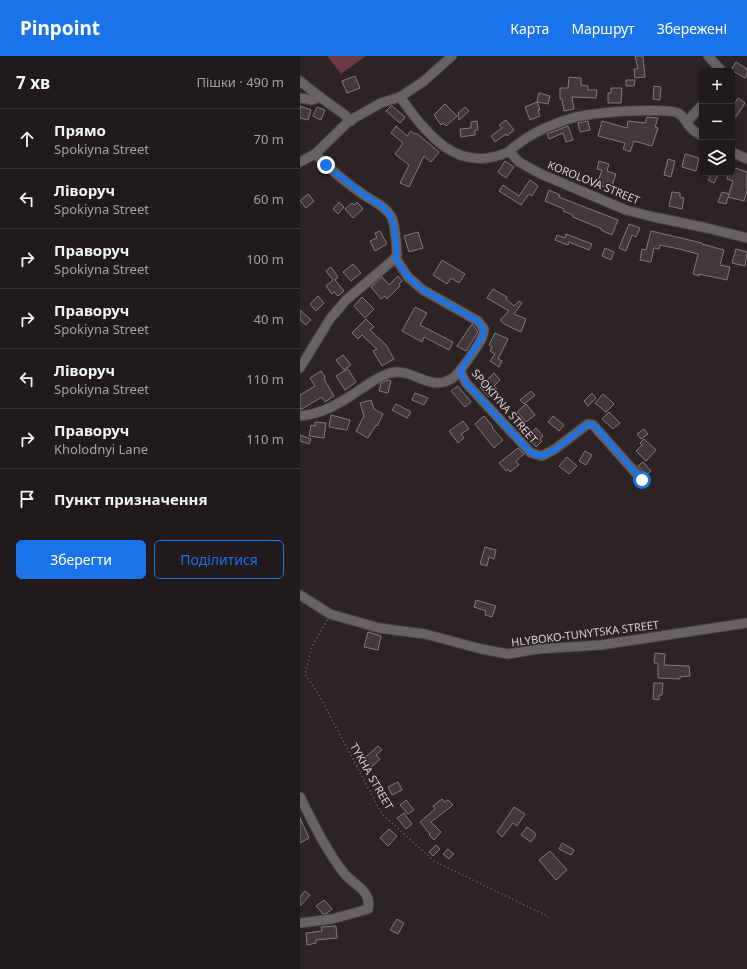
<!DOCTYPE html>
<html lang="uk">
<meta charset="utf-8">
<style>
:root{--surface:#211a1c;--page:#2d2729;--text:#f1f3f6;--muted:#a2a1a3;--line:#3e383b;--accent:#1a73e8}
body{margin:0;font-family:"Noto Sans",sans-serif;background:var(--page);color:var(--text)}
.controls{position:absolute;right:12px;top:12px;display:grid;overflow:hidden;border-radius:6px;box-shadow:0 2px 10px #0003}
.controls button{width:36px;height:36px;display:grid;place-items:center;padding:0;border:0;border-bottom:1px solid var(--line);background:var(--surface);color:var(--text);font:20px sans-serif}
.stop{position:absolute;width:12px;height:12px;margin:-9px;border:3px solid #1a73e8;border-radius:50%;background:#fff}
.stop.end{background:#1a73e8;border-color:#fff;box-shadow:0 1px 4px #0008}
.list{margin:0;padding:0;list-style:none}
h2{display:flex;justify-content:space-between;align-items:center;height:52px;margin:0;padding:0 16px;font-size:17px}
h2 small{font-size:13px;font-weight:400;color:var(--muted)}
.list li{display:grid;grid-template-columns:26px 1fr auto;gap:12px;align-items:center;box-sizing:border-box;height:60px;padding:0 16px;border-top:1px solid var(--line)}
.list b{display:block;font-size:15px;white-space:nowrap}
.list p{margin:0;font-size:13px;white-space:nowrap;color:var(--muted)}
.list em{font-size:13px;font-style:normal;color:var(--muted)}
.actions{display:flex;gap:8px;padding:12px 16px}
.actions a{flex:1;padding:9px 0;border:1px solid var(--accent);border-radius:6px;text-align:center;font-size:14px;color:var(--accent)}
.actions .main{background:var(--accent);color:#fff}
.icon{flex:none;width:22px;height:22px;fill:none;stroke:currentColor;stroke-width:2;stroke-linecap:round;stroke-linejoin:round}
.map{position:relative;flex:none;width:447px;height:913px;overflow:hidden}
header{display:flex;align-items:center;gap:24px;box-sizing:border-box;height:56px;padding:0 20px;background:var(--accent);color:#fff}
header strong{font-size:19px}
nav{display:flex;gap:22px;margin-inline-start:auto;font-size:14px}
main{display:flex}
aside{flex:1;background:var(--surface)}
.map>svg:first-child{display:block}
</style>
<header>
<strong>Pinpoint</strong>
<nav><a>Карта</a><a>Маршрут</a><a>Збережені</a></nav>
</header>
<main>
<aside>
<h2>7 хв<small>Пішки · 490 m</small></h2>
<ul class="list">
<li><svg class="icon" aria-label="ahead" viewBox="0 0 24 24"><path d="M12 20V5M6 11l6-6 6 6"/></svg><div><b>Прямо</b><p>Spokiyna Street</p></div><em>70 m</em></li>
<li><svg class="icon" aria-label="left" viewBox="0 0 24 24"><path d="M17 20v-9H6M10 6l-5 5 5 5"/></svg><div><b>Ліворуч</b><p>Spokiyna Street</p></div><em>60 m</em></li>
<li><svg class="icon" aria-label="right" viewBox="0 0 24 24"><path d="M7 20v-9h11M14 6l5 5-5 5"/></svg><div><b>Праворуч</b><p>Spokiyna Street</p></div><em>100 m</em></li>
<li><svg class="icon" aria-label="right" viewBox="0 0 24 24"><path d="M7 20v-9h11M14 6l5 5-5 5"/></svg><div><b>Праворуч</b><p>Spokiyna Street</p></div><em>40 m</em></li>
<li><svg class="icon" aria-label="left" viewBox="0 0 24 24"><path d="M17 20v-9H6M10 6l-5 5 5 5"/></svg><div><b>Ліворуч</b><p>Spokiyna Street</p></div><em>110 m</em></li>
<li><svg class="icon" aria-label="right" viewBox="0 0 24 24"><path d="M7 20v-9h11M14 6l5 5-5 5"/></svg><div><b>Праворуч</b><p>Kholodnyi Lane</p></div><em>110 m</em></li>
<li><svg class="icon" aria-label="arrive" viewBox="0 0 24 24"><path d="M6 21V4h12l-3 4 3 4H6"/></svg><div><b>Пункт призначення</b></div></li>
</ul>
<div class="actions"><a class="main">Зберегти</a><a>Поділитися</a></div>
</aside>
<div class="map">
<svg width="447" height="913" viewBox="0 0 447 913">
<rect width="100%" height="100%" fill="#2c2325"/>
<polygon fill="#6a3945" points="27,0 66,0 41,18"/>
<g fill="#423739" stroke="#84787b">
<polygon points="335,0 343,0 345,21 335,22 334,13 338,13"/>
<polygon points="436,6 447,13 447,19 445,22 431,14"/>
<polygon points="55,20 60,32 47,37 42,25"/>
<polygon points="269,21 281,22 281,29 288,30 288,34 297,34 296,42 272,41 274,53 264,55 262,43 260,43 260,32 268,32"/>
<polygon points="326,24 335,24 334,30 326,30"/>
<polygon points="354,30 361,31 360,44 353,43"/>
<polygon points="311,32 322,32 321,47 308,47 308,37 311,37"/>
<polygon points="239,37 250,40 248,48 237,46"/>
<polygon points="438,42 445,47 436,61 432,59 432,52"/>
<polygon points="237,46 240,54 238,54 240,60 230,64 225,51"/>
<polygon points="145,48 157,60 146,70 143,67 141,69 134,59"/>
<polygon points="0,50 11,54 8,64 0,62"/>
<polygon points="92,50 105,61 100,67 86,55 90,51"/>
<polygon points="17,51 25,54 21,64 13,60"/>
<polygon points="165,51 169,55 159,64 158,57"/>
<polygon points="347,61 358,62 355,71 358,72 352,90 334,85 330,96 323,93 325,87 298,80 302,65 327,72 328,65 345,67"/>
<polygon points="206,64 214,74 207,80 206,78 195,86 191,80 202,72 199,69"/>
<polygon points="177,65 178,74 175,74 175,79 161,81 160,73 171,72 171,66"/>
<polygon points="288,65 290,74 280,76 278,67"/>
<polygon points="96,70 107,80 111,75 115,78 116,77 139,96 131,106 124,100 109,131 100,127 109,109 95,98 103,87 91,77"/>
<polygon points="268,70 273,84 266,86 263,77 249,83 247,78"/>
<polygon points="385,98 399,102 396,115 382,111"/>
<polygon points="368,103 375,105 371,121 364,119"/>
<polygon points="205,105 214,111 206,122 198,116"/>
<polygon points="299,105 309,108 307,115 316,118 311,133 297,128 302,114 297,113"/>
<polygon points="432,111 447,116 447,134 444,145 428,141 433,125 427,123 428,117 432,117"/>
<polygon points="412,117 419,117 414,127 408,124"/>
<polygon points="230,124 238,130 232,140 229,138 221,149 199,135 203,129 219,140"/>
<polygon points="249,134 260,139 259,141 318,164 312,179 301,174 302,173 273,161 273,159 263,155 264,153 245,145"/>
<polygon points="372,136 380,137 380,141 384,142 382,153 369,150"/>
<polygon points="422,136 429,138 426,148 418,146"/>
<polygon points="8,138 14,145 6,152 0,145"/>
<polygon points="39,146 44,151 38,158 33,153"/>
<polygon points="57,146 63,153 53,162 45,153 52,147 54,149"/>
<polygon points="329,168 340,172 336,181 332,179 326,195 319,192"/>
<polygon points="80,175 87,188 75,195 70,185 77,182 75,177"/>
<polygon points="351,175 402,187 402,188 424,194 420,209 430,211 427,224 399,218 399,220 393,218 398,198 379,193 360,189 359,193 354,192 351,206 340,204 342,193 346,194"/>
<polygon points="118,176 123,192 109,196 104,180"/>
<polygon points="266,178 292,188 289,194 269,186 268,189 255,184 257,179 265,182"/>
<polygon points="305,192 314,196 311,204 302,200"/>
<polygon points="436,193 447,196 445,210 432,207"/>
<polygon points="142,204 165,218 159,227 151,222 147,228 133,219"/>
<polygon points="53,208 61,217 51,225 43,216"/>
<polygon points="31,211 38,221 35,224 44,235 38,240 34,236 32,238 26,230 33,224 26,215"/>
<polygon points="98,220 102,225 99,228 100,230 87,243 85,240 81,243 71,231 82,221 89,229"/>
<polygon points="193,233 207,241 206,243 214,250 219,245 222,247 214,258 226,263 221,276 204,268 200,264 209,255 187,242"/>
<polygon points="18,240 24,247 16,255 10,248"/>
<polygon points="62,241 74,253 65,262 54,250"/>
<polygon points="115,251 127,257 120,269 153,286 149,294 124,281 122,286 102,275"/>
<polygon points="0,254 11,264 6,269 0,264"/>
<polygon points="66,263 74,271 70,274 86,289 94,303 85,308 82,310 73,295 77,293 62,279 58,283 52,277"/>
<polygon points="172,268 178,276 166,295 157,290"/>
<polygon points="195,277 208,283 198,303 202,305 199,311 190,305 195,298 190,295 192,291 189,289"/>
<polygon points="43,299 51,309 44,314 36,304"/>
<polygon points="48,313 56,326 45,334 36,320"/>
<polygon points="21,315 25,321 24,323 34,340 25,346 22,341 0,354 0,339 15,330 10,322"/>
<polygon points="194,317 200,324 194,330 197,333 189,341 180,331"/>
<polygon points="88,324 91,325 88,337 79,335 81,327"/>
<polygon points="158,330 171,346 165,351 151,335"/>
<polygon points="231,335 235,339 224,348 220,344"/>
<polygon points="115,337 128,342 124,349 112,344"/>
<polygon points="292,337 296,342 288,350 284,345"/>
<polygon points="303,338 314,348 306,356 295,347"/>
<polygon points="71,344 74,353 83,358 77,370 76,369 68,382 56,375 64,360 60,347"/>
<polygon points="96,348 111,356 107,362 92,354"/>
<polygon points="226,348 235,359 226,366 217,356"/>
<polygon points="309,356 320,367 313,373 302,363"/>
<polygon points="31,359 50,364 47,374 29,371"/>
<polygon points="184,360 193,371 192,372 203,384 194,392 175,368"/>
<polygon points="253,360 264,369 259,375 248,366"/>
<polygon points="163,365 169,373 161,378 164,382 158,387 149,375"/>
<polygon points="15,366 26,367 24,382 9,380 11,369 15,370"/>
<polygon points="236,372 243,380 240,383 242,385 236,391 227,381"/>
<polygon points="344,373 348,378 341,383 337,378"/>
<polygon points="0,379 11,383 9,388 0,385"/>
<polygon points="344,383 356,394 346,405 336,395 342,389 340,387"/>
<polygon points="218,392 224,398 216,405 219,409 210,416 208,413 206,415 199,407"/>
<polygon points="285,395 292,399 286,409 279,405"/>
<polygon points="267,401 277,410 269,418 259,410"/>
<polygon points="343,406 351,415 346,419 338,410"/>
<polygon points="185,491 196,494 194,503 189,501 187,510 180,508"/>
<polygon points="176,544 196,550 192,561 185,559 186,555 174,551"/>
<polygon points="68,576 81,580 78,594 64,591"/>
<polygon points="355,597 365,598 364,609 389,610 390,620 380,621 380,623 358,622 358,607 354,607"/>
<polygon points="354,627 363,627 362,639 359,639 359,644 353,643"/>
<polygon points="78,690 82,694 76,699 80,703 70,712 62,704"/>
<polygon points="98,726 102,734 92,739 88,731"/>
<polygon points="142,743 145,746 148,744 153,749 131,766 141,776 134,784 129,779 130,778 120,766 135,753 133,750"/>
<polygon points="106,744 114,754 108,758 100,749"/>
<polygon points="214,751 225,758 217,770 213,767 202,781 197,776"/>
<polygon points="104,757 112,768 106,773 97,762"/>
<polygon points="0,762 9,782 0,787"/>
<polygon points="227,771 234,776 236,779 231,786 221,779"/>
<polygon points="89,773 97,780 88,790 80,782"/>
<polygon points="262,787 274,794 271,799 259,793"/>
<polygon points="136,789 140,793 133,800 129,796"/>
<polygon points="148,793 154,798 149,803 143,798"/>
<polygon points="250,795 267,814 256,824 239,804"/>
<polygon points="5,835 10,839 0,850 0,841"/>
<polygon points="24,844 32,853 26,858 23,858 16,850"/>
<polygon points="97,863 104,867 98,878 90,874"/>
<polygon points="36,870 37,882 16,884 16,887 7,889 6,877 22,875 21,871"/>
</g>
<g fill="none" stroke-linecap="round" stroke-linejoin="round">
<defs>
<g id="minor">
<polyline points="408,0 420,13 420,15"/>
<polyline points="0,25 20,41 12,44 0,42"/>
<polyline points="20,41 45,59 51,65"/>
<path d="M 100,41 C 127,78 157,119 208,96 C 211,94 213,92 215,90 C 227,81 241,73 255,68 C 278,58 302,57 327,55 C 338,55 370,53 378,57 C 384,60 386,67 390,71 C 393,75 398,77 402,80"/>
<polyline points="387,66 402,49"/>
<polyline points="209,95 219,106 241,118 326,154 354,161 407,172 447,182"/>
<polyline points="432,96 447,103"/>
<polyline points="0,106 15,98 49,65 81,47 100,41 124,25 152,0"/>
<path d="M 0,312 L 30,263 L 46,244 L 92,205 L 97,199 C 96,187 96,169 91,160 C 85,150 73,145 64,139 C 46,127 30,113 15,98"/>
<polyline points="160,315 166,327 231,397 242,400 255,393 288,368 293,369 342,424"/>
<path d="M 0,360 C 23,358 42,346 61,333 C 70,327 79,320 90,317 C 112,311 129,336 151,323 C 158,320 178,290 182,282 C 183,279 184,276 184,273 L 178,265 L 123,234 L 108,221 L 95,201"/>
<polyline points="0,539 30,558 79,572 125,578 181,593 208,598 238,593 301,589 447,567"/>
<path d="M 0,741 C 13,767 26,794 44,817 C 54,830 72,834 68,853 L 32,863 L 0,867"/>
</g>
</defs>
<use href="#minor" stroke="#483f41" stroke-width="11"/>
<polyline stroke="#746c6d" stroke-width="1.5" stroke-dasharray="1 3" stroke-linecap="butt" points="27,564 12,591 5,618 20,641 82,758 134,805 249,861"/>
<use href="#minor" stroke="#676263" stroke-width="9"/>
</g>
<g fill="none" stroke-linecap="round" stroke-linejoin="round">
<polyline stroke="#1a73e8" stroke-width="5" points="26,109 64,139 82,150 91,160 95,176 97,199 95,202 108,221 123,234 178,265 184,273 182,281 160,315 166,327 231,397 242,400 255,394 288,368 294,369 342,424"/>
</g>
<g text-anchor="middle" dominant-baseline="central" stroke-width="3" stroke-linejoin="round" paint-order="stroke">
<g font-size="11" fill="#dbd4d5" stroke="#2c2325">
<text transform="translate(294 126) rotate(22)">KOROLOVA STREET</text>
<text transform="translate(205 350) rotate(49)">SPOKIYNA STREET</text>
<text transform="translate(285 577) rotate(-7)">HLYBOKO-TUNYTSKA STREET</text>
<text transform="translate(72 720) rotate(60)">TYKHA STREET</text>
</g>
</g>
</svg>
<div class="controls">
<button>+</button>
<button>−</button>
<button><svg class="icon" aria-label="layers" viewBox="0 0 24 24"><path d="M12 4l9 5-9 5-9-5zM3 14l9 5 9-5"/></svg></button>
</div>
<div class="stop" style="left:342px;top:424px"></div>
<div class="stop end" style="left:26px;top:109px"></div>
</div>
</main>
